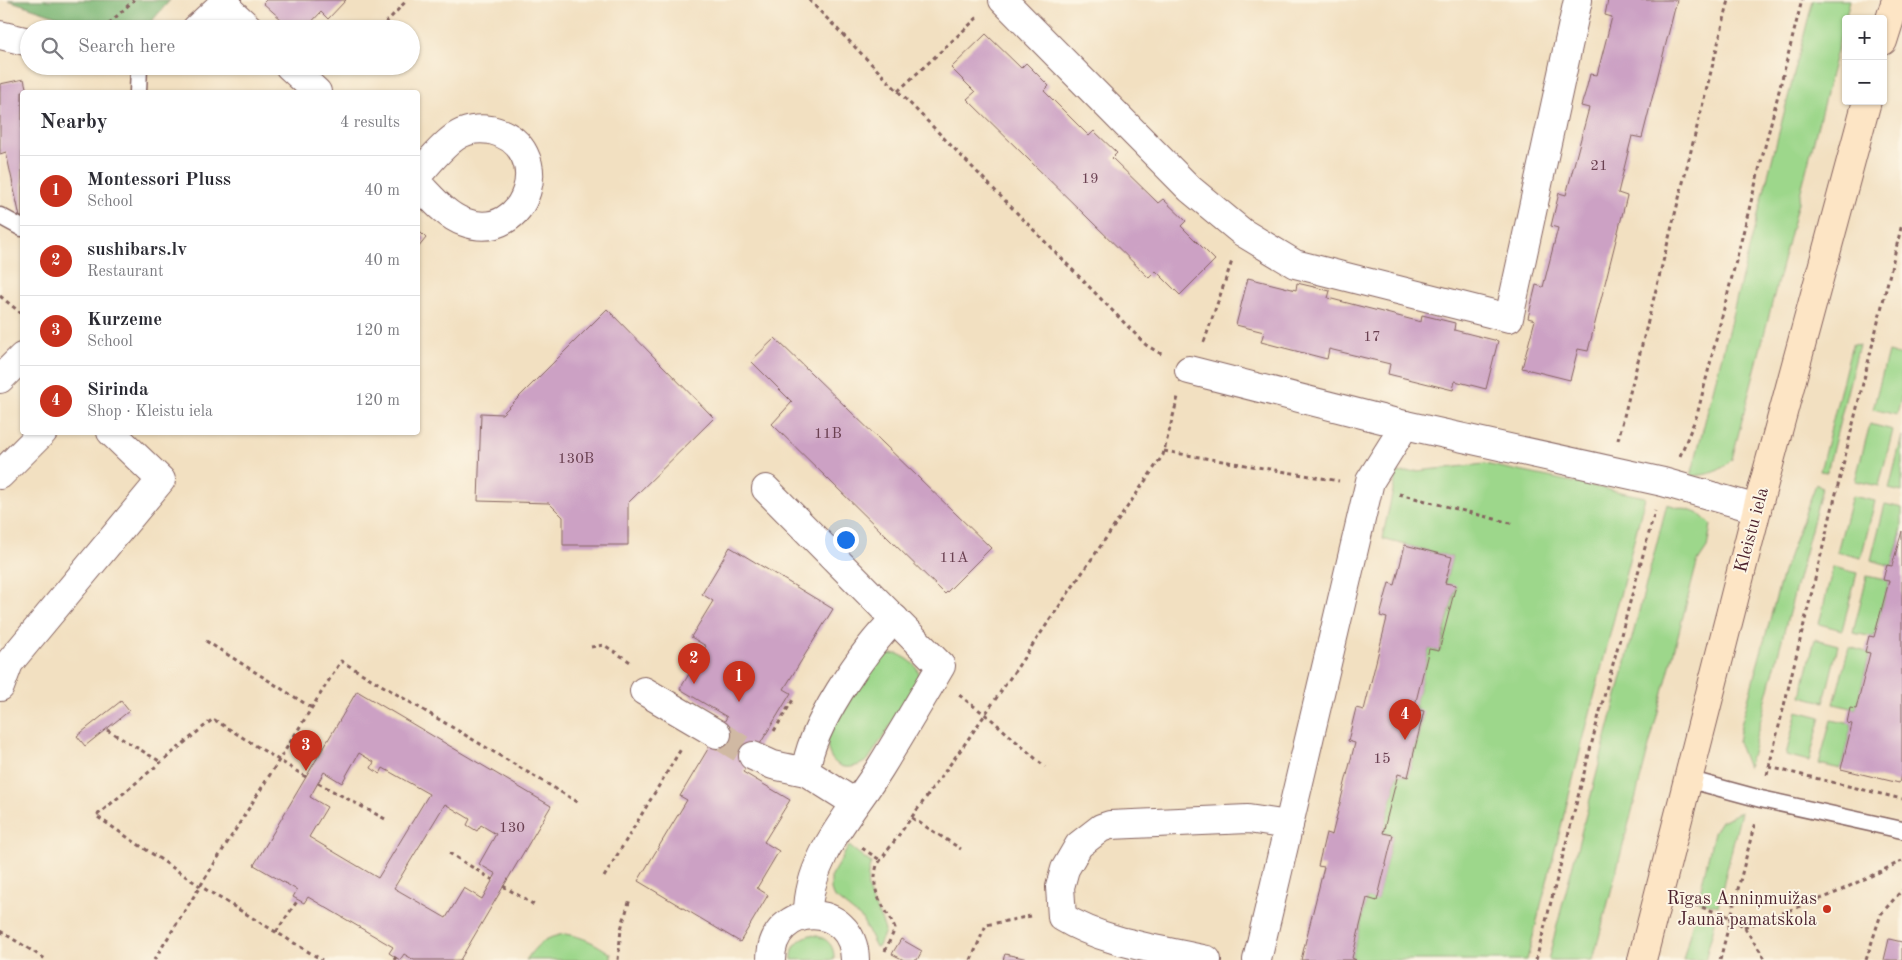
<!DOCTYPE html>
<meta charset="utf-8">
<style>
:root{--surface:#fff;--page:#f2f2f3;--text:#2b2b33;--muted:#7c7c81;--line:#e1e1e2;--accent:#c8321e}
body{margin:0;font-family:"Old Standard TT",serif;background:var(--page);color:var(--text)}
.controls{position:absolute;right:15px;top:15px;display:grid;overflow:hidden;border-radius:5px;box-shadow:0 1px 4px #0004}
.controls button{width:45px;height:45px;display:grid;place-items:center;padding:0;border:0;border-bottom:1px solid var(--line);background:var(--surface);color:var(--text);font:25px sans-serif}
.you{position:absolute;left:845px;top:539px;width:18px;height:18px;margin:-12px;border:4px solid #fff;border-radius:50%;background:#1a73e8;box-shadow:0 0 0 8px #1a73e833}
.badge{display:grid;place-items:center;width:32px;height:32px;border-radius:50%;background:var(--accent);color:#fff;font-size:16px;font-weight:700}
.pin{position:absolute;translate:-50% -41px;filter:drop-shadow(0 1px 2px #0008)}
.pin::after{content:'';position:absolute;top:26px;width:18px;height:15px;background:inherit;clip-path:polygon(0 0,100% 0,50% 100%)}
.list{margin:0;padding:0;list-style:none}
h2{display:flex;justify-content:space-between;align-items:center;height:65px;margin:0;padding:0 20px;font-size:21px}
h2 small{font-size:16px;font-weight:400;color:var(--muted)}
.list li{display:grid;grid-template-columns:32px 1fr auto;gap:15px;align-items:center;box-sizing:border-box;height:70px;padding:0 20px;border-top:1px solid var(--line)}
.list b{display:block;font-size:19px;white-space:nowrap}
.list p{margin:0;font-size:16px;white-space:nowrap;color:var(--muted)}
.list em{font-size:16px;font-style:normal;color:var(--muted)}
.icon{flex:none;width:28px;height:28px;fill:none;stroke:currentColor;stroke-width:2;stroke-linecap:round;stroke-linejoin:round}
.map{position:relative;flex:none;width:1902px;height:960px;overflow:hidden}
.search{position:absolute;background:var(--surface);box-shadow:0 1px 4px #0004;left:20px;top:20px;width:400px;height:55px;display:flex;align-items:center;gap:12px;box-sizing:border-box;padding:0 18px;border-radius:28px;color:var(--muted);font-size:19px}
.panel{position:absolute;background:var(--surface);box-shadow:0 1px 4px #0004;left:20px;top:90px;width:400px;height:345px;border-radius:5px}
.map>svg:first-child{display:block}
</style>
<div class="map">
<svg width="1902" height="960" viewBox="0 0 1902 960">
<rect width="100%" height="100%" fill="#fcf5e5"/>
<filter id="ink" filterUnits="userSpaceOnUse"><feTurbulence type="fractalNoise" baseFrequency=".02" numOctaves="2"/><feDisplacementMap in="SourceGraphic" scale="10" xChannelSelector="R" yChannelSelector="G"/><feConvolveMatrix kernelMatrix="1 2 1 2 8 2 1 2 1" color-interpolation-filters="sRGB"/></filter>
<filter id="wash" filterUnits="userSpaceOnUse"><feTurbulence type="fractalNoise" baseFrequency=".0096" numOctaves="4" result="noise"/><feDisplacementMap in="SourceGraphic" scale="20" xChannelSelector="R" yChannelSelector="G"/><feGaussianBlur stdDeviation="1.12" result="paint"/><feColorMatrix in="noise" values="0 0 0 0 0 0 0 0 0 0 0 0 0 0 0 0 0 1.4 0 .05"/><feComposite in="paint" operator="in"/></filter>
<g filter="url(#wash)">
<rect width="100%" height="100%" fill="#f2e0c1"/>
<g fill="#9dd78b" stroke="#747b5b">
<path d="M 1813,0 L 1850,0 L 1732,459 C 1721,472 1708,475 1691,476 Z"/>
<polygon points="1852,344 1859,345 1827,472 1820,471"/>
<polygon points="1888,352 1902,356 1902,394 1897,415 1873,409"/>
<polygon points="1870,424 1893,430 1879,486 1855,481"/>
<polygon points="1902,436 1902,492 1889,489"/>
<polygon points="1485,464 1645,497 1527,960 1358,960 1352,958 1367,898 1377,900 1393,835 1383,833 1398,774 1408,777 1424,712 1414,709 1429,649 1440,651 1456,586 1445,583 1452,557 1382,539 1397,473"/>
<polygon points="1816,484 1822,488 1748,768 1738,742 1741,725 1783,572"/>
<polygon points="1852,496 1875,501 1861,558 1837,552"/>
<polygon points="1667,504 1698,513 1711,525 1707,548 1697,563 1593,960 1548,960"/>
<polygon points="1885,504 1902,508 1902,528 1892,566 1871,560"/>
<polygon points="1833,567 1857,573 1842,630 1819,624"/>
<polygon points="1867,576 1889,581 1874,637 1853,633"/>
<polygon points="1815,639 1838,645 1824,702 1801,696"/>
<polygon points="1849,647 1870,653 1856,709 1834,704"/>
<path d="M 898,654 C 911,660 921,667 919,682 L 868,760 C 846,775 827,766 827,739 L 870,663 L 884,655 Z"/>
<polygon points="1797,711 1821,717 1809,761 1786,755"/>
<polygon points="1831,720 1852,724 1841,769 1819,764"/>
<polygon points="1741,812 1718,906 1698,901 1714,832 1721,821"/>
<path d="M 849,846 L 871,863 C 860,895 878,904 885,931 L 879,946 L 876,947 L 862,919 L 833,896 L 831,890 L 831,876 Z"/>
<polygon points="1695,913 1716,919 1705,960 1683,960"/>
<path d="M 565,934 C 584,937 595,943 611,954 L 611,960 L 526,960 C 537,944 545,937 565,934 Z"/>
<path d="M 810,935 C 825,936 835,944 834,960 L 792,960 C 791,947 798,939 810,935 Z"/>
</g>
<polygon fill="#7eb877" stroke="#646c51" points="8,0 170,0 145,29 96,29"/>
<g id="blocks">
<g fill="#cca1c4" fill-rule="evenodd">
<polygon points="266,0 346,0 328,19 321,12 305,29 292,29 263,3"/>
<polygon points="1608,0 1677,0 1642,138 1632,136 1618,193 1627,196 1588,351 1578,349 1570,380 1522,368 1535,320 1528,318 1536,285 1543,287 1558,228 1551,226 1559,193 1566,195 1589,108 1581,106 1586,90 1590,74 1597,75 1612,17 1605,15"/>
<polygon points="986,34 1021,68 1026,63 1049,86 1044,91 1089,136 1094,131 1117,153 1112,158 1158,203 1163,199 1186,221 1181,226 1215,260 1180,295 1156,271 1149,278 967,99 975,92 951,68"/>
<polygon points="24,79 27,92 22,92 22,217 20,217 6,152 0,154 0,84"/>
<polygon points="418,230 426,238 418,248"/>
<polygon points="1248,278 1296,290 1297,283 1314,287 1330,291 1328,298 1421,322 1422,315 1455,323 1454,330 1498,341 1486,389 1455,381 1453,390 1388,374 1390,364 1329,349 1327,359 1261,342 1264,332 1236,325"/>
<polygon points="607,309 714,418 628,503 628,545 563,545 563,517 549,503 478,501 481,413 502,414"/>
<polygon points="775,338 991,548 945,594 772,424 792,402 751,361"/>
<polygon points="1902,531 1902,771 1899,783 1841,769 1852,724 1847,723 1850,708 1856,709 1870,653 1865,652 1869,636 1874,637 1889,581 1883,580 1885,572 1887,565 1892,566"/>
<polygon points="1405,545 1452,557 1445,583 1456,585 1439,651 1429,649 1414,709 1424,711 1408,777 1398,774 1383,833 1393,835 1377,901 1367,898 1352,958 1356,960 1301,960 1324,867 1318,866 1326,833 1332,835 1355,743 1348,741 1356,708 1364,710 1387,618 1380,616 1389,583 1395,585"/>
<polygon points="730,547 833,609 784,689 791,693 743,772 790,800 764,842 779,851 757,888 768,895 740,942 638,881 687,800 680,796 727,717 680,689 706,646 691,637 713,601 702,594"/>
<path d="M 357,691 L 551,806 L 460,960 L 414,960 L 404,954 L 400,960 L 389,953 L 393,947 L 308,897 L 304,903 L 293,897 L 297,890 L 254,865 ZM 359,753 L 374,762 L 371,768 L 380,774 L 383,768 L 429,794 L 378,878 L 309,837 L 327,807 L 310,797 L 324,772 L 342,783 ZM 445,804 L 470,819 L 467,825 L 477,831 L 481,825 L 496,834 L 479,864 L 496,874 L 482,899 L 464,888 L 446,918 L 394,888 Z"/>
<polygon points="121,701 129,711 85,746 77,736"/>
<polygon points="901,939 922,951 917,960 904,960 892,954"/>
<polygon points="1889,939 1902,942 1902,960 1884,960"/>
<polygon points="1005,954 1028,959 1028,960 1003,960"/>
</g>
</g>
</g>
<g filter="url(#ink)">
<use href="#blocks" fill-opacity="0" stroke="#856360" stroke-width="1"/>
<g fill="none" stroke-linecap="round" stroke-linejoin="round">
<polyline stroke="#d0b9a3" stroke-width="28" stroke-dasharray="28 14" stroke-linecap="butt" points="717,734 753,756"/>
<defs>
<g id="lane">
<polyline points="138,92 139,66"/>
<polyline points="0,216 22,228"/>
<polyline points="1687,779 1761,799 1902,830"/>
</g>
<g id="street">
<polyline points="1003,0 1190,189 1242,232 1295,264 1509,318 1578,0"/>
<polyline points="224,5 250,29"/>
<polyline points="196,29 227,0"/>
<polyline points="0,35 29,42"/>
<polyline points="289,66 317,92"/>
<path d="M 418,175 C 429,162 441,147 455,137 C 465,130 479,128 491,130 C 559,146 527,246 464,222 C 446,216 431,197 418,184"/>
<polyline points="1189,370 1405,425 1663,482 1757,509"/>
<polyline points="0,379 22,357"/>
<polyline points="0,475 43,432"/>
<path d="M 766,489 L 941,666 C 921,700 901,734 880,768 C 852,813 807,858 808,915"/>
<polyline points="0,687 9,663 161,480 111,432"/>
<polyline points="644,691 717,734"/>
<polyline points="753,756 773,765 806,772 855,803"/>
<path d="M 806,772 C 808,730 864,649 895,619"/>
<path d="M 771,960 C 771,901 854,900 855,960"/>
<path d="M 1207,960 C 1159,949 1104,943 1062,917 L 1060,887 L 1065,869 L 1079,845 L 1101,828 L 1110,825 L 1248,819 L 1289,825"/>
<polyline points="1257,960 1370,481 1405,425"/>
</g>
<g id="secondary">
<polyline points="1883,41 1896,0"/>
<polyline points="1642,960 1757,509 1867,101"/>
</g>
</defs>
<use href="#lane" stroke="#856360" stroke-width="19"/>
<use href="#street" stroke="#856360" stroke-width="30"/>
<use href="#secondary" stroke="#856360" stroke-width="30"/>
<g stroke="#856360" stroke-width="3" stroke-dasharray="4 4" stroke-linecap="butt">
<polyline points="809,0 1146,345 1163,355"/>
<polyline points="103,29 134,0"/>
<polyline points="380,29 407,0"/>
<polyline points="898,91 978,17"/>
<polyline points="0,296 22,314"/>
<polyline points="1204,342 1232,261"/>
<polyline points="1618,440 1729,0"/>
<polyline points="1164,451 1339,481"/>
<polyline points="1680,456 1697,415 1802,0"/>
<polyline points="1399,494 1514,524"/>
<polyline points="206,641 312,708"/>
<polyline points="591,647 604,645 632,663"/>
<polyline points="959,695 991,719 1045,767"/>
<polyline points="107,730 161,762"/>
<polyline points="774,731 794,698"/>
<polyline points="1769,767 1902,799"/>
<polyline points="1767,775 1902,224"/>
<polyline points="306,777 213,719 96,816 200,886 322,960"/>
<polyline points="318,783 387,820"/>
<polyline points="912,818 961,849"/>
<polyline points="862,848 880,860"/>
<polyline points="449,853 493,880"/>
<polyline points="604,877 681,749"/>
<polyline points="503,886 536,906"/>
<polyline points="1687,902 1730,917 1744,927 1766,960"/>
<polyline points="1744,927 1831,895 1902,861"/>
<polyline points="0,931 47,960"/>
<polyline points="276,932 298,900"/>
<path d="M 885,951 L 895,929 C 885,904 869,896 877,865 L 962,748 L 1163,455 L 1178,397"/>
<polyline points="154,960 341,661 581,804"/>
<polyline points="394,960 396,957"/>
<polyline points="618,960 621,929 630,899"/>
<polyline points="971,960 986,925 1031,916"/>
<polyline points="1536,960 1599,715 1655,511"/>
<polyline points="1720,960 1755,822"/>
<polyline points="1866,960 1881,914 1902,890"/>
</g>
<use href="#lane" stroke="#fff" stroke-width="16"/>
<use href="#street" stroke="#fff" stroke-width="28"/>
<use href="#secondary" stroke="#fde5c5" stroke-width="28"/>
</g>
</g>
<circle fill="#c8321e" stroke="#fcf5e5" stroke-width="2" cx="1827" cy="909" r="5"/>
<g text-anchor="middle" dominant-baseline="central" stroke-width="4" stroke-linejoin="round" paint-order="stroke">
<g font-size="15" fill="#6a4051">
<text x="1599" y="166">21</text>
<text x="1090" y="179">19</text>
<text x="1372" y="337">17</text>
<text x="828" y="434">11B</text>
<text x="576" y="459">130B</text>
<text x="954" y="558">11A</text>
<text x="1382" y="759">15</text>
<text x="512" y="828">130</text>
</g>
<g font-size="18" fill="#4a1f2b" stroke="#fcf5e5">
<text transform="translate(1752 530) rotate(-75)">Kleistu iela</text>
</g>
<g font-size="18" fill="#4a1f2b" stroke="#fcf5e5" text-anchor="end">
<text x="1817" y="899">Rīgas Anniņmuižas<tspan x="1817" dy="21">Jaunā pamatskola</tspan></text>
</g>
</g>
</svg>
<div class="controls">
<button>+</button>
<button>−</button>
</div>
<div class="you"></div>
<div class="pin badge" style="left:739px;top:702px">1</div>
<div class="pin badge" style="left:694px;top:684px">2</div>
<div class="pin badge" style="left:306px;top:771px">3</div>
<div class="pin badge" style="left:1405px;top:740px">4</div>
<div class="search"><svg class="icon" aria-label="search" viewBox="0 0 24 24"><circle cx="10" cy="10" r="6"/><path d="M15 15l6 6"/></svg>Search here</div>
<section class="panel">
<h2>Nearby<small>4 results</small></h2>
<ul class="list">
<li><span class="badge">1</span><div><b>Montessori Pluss</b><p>School</p></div><em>40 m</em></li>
<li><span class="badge">2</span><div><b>sushibars.lv</b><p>Restaurant</p></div><em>40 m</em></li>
<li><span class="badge">3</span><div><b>Kurzeme</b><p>School</p></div><em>120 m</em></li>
<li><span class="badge">4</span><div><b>Sirinda</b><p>Shop · Kleistu iela</p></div><em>120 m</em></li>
</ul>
</section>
</div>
